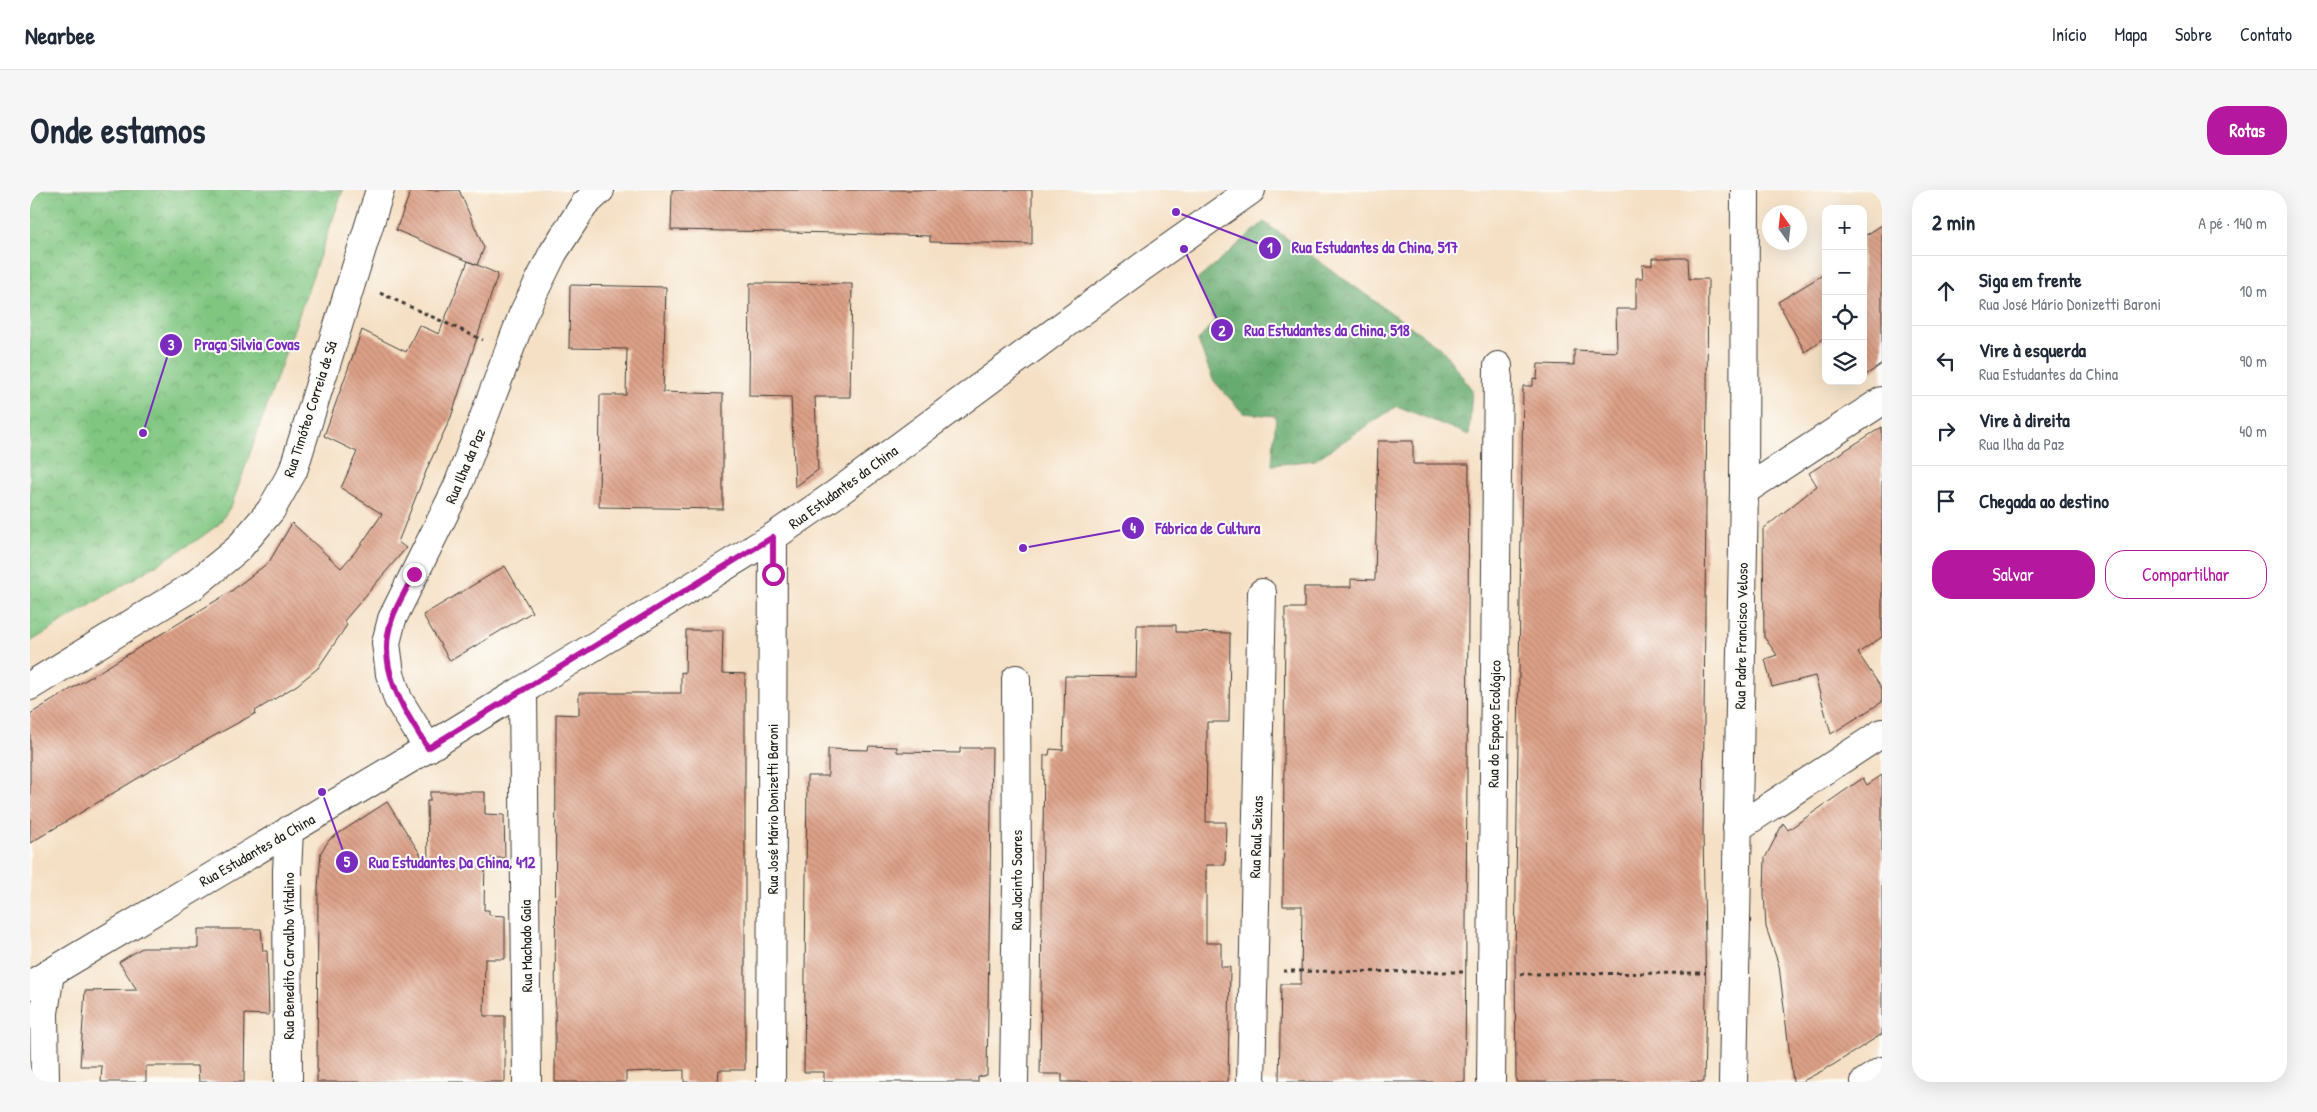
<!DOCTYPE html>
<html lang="pt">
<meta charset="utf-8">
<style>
:root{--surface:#fff;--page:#f6f6f7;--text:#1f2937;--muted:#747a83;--line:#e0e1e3;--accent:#b5179e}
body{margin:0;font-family:"Patrick Hand",sans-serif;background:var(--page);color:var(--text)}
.controls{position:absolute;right:15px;top:15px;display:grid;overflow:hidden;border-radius:10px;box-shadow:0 5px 20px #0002}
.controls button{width:45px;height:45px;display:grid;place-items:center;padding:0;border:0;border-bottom:1px solid var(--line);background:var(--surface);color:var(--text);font:25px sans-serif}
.compass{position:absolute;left:1732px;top:15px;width:45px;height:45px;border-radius:50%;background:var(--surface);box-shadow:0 5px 20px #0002;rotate:345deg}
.stop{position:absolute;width:15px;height:15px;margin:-11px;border:4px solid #b5179e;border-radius:50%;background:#fff}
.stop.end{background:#b5179e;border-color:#fff;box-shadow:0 1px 5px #0008}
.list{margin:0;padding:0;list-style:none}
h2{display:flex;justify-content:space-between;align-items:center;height:65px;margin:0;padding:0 20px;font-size:21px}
h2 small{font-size:16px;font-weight:400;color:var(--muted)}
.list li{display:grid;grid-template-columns:32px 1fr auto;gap:15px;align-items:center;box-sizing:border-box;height:70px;padding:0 20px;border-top:1px solid var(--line)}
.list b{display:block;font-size:19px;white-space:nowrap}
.list p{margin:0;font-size:16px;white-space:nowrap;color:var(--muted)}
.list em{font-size:16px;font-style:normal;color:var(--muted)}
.actions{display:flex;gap:10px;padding:15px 20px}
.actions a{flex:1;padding:11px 0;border:1px solid var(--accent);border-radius:20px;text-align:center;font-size:18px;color:var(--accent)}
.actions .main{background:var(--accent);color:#fff}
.icon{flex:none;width:28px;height:28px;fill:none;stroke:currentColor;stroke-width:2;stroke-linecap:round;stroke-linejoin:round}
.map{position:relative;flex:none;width:1852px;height:892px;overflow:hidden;border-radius:20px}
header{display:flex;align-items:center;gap:30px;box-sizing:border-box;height:70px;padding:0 25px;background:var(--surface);border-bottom:1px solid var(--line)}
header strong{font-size:24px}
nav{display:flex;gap:28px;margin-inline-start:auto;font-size:18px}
.intro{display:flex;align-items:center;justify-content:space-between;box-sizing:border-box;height:120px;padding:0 30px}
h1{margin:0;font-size:35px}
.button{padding:12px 22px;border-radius:20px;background:var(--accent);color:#fff;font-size:18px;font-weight:700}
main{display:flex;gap:30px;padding:0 30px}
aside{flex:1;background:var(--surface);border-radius:20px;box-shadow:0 5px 20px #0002}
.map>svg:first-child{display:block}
</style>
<header>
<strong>Nearbee</strong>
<nav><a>Início</a><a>Mapa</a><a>Sobre</a><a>Contato</a></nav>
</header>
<div class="intro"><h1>Onde estamos</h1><a class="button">Rotas</a></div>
<main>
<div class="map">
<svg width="1852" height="892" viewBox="0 0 1852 892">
<defs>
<pattern id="forest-crowns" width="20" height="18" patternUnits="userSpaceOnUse" patternTransform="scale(1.25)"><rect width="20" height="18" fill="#68ab6f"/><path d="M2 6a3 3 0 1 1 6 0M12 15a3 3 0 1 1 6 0" fill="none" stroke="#558a5a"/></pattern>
<pattern id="park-crowns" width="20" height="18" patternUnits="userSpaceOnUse" patternTransform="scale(1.25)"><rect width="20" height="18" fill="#80c681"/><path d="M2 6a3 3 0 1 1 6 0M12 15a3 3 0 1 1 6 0" fill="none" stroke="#68a069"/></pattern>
<pattern id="building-back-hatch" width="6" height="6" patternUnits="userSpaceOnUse" patternTransform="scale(1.25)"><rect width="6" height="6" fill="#dca087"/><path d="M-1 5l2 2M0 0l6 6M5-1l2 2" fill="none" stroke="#bc8974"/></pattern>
</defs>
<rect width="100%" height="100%" fill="#fdfcf7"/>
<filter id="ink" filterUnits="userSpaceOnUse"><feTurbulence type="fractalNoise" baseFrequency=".02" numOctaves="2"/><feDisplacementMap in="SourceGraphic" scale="10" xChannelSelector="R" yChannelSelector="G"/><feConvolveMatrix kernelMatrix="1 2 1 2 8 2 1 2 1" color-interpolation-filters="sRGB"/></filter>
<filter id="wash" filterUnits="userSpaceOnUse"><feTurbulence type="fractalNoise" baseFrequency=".0096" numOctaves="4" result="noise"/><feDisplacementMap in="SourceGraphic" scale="20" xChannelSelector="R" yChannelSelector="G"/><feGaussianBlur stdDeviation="1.12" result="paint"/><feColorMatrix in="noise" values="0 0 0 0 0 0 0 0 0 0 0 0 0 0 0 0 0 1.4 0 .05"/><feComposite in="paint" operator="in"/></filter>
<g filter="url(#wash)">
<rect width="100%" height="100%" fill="#f5e0c5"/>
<polygon fill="url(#forest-crowns)" stroke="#426446" points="1234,32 1412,159 1442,200 1439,245 1367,216 1285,270 1242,275 1246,226 1213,223 1183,190 1168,151 1185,130 1167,90"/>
<polygon fill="url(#park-crowns)" stroke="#4e714e" points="0,0 313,0 202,314 189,334 170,348 0,452"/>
<g id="blocks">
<g fill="url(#building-back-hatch)">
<polygon points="381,0 429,0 454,58 447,75 366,40"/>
<polygon points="642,0 1002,0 1002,54 900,52 900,46 812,43 641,40"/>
<polygon points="1852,35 1852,174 1833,187 1833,47"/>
<polygon points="1622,68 1658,68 1659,89 1678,89 1673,643 1676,808 1674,892 1486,892 1485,768 1493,196 1503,196 1503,188 1507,189 1508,174 1544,175 1544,160 1587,162 1586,119 1606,119 1606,88 1613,88 1612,75 1622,75"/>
<polygon points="438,71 468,84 421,227 399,274 368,352 376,358 314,431 317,435 288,478 267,495 225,521 226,523 120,581 0,653 0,524 200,402 239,372 262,333 311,378 330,356 352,324 311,298 327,262 294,246 332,140 376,162 389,135 409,144"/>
<polygon points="1796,83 1796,147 1775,162 1748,112"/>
<polygon points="720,93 822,94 820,207 785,207 788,280 765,297 761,207 719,206"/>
<polygon points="540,95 636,97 633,202 693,204 693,319 569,317 570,205 596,205 597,159 539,158"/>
<polygon points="1852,237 1852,447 1828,463 1852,499 1852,512 1801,544 1785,486 1742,497 1735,469 1747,465 1734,447 1733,339 1787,296 1779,283"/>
<polygon points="1348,251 1383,251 1383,274 1439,274 1435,892 1249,892 1251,794 1271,794 1272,716 1253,716 1255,418 1274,418 1274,397 1321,397 1321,389 1345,390"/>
<polygon points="475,376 502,422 420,471 393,425"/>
<polygon points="1107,435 1146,435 1146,442 1200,443 1199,532 1177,532 1177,553 1176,632 1196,632 1195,675 1176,675 1176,753 1191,753 1191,777 1200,777 1198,892 1032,892 1032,884 1010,884 1014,565 1019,565 1020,559 1033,560 1035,486 1106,487"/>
<polygon points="656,440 693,440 692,483 715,484 715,880 689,880 688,892 654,892 654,880 596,882 596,892 525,892 526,524 549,525 549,503 651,503 651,482 655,483"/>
<polygon points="839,556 867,557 867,562 930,563 930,558 962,558 957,885 948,887 948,892 794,892 794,882 774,882 777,586 798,586 798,559 838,560"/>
<polygon points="1852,585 1852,844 1803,875 1771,892 1763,892 1749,776 1736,737 1734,703 1735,668 1753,633 1758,640 1833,588 1837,595"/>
<polygon points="400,602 455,602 455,624 474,625 475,668 455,668 454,720 459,720 459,725 475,726 475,769 455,769 454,826 475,826 475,892 287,892 288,697 291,662 300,649 357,612 398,676 397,611 400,611"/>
<polygon points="168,739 231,739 233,761 237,761 239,825 215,824 214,892 169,892 168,876 116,876 116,892 71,892 72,876 50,876 55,801 107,800 89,772 112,758 168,758"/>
</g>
</g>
</g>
<g filter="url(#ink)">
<use href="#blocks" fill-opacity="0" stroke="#3d3935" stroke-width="1"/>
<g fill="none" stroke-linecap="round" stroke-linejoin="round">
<defs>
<g id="minor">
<polyline points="1714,301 1852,211"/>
<polyline points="0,496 163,396 208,359 241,320 263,281 350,0"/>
<polyline points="493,501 497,892"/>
<polyline points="398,558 368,509 360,484 356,453 362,429 427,298 493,124 523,63 554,15 570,0"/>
<polyline points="1707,638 1852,543"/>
<polyline points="0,795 398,558 743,347 807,303 1112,77 1221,0"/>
<polyline points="15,892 14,823 20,783"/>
<polyline points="258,892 257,681 259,640"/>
<polyline points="741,892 743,347"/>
<polyline points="984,892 987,693 986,489"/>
<polyline points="1221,892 1232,403"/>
<polyline points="1461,892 1468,176"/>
<polyline points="1703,892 1714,301 1715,0"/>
<polyline points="1835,892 1852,881"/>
</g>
</defs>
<use href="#minor" stroke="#3d3935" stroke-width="30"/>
<g stroke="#3d3935" stroke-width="3" stroke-dasharray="4 4" stroke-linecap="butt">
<polyline points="350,103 453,150"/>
<polyline points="1253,781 1434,782"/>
<polyline points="1490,784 1676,783"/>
</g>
<use href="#minor" stroke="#fff" stroke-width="28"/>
</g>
</g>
<g fill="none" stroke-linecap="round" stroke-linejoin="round" filter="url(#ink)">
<path stroke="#b5179e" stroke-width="6" d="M 384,384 C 377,399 367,414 362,429 C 345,477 374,520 398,558 L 743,347 L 743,384"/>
</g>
<g text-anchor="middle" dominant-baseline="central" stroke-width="4" stroke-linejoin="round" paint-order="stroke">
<g font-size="15" fill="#1c1c1c" stroke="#fdfcf7">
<text transform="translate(280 219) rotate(-72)">Rua Timóteo Correia de Sá</text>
<text transform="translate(435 276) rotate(-67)">Rua Ilha da Paz</text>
<text transform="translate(813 297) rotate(-36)">Rua Estudantes da China</text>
<text transform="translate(1711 446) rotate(-89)">Rua Padre Francisco Veloso</text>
<text transform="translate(1464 534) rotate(-89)">Rua do Espaço Ecológico</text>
<text transform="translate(742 619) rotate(-90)">Rua José Mário Donizetti Baroni</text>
<text transform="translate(1226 647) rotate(-88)">Rua Raul Seixas</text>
<text transform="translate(227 660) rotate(-30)">Rua Estudantes da China</text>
<text transform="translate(986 690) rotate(-90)">Rua Jacinto Soares</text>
<text transform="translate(496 756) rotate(-91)">Rua Machado Gaia</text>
<text transform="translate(258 766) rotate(-90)">Rua Benedito Carvalho Vitalino</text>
</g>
</g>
<path fill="none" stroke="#7b2cbf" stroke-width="2" d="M1146 22L1240 58M1154 59L1192 140M113 243L141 155M993 358L1103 338M292 602L317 672"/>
<g fill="#7b2cbf" stroke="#fdfcf7" stroke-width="2">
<circle cx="1146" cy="22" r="5"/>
<circle cx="1154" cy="59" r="5"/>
<circle cx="113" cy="243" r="5"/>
<circle cx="993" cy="358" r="5"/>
<circle cx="292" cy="602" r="5"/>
<circle cx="1240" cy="58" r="12"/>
<circle cx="1192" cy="140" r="12"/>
<circle cx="141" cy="155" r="12"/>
<circle cx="1103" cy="338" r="12"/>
<circle cx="317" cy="672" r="12"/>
</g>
<g font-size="15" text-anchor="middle" font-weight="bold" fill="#fff">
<text x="1240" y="63">1</text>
<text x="1192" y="146">2</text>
<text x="141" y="160">3</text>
<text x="1103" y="343">4</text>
<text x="317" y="677">5</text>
</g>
<g font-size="16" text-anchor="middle" font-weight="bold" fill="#7b2cbf" stroke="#fdfcf7" stroke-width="4" stroke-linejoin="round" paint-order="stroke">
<text x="1345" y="63">Rua Estudantes da China, 517</text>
<text x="1297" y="146">Rua Estudantes da China, 518</text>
<text x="217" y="160">Praça Silvia Covas</text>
<text x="1178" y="344">Fábrica de Cultura</text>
<text x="422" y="678">Rua Estudantes Da China, 412</text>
</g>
</svg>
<div class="controls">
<button>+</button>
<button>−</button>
<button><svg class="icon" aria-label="locate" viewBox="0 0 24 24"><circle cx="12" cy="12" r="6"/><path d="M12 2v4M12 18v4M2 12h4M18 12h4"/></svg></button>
<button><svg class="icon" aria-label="layers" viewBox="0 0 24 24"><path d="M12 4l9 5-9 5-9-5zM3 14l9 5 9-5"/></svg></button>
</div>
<svg class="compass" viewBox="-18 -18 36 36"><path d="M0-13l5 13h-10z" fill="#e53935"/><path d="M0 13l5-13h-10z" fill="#747a83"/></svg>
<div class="stop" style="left:743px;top:384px"></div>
<div class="stop end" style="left:384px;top:384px"></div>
</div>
<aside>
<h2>2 min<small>A pé · 140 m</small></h2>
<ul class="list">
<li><svg class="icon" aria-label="ahead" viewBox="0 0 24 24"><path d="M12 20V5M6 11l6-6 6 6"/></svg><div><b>Siga em frente</b><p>Rua José Mário Donizetti Baroni</p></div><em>10 m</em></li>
<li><svg class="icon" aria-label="left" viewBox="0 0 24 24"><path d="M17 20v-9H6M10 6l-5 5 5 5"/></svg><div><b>Vire à esquerda</b><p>Rua Estudantes da China</p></div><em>90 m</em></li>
<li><svg class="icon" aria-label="right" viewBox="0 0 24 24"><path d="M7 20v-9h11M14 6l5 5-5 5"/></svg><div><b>Vire à direita</b><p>Rua Ilha da Paz</p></div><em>40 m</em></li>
<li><svg class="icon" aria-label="arrive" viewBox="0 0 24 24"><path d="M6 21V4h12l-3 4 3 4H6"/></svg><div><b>Chegada ao destino</b></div></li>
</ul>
<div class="actions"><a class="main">Salvar</a><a>Compartilhar</a></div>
</aside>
</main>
